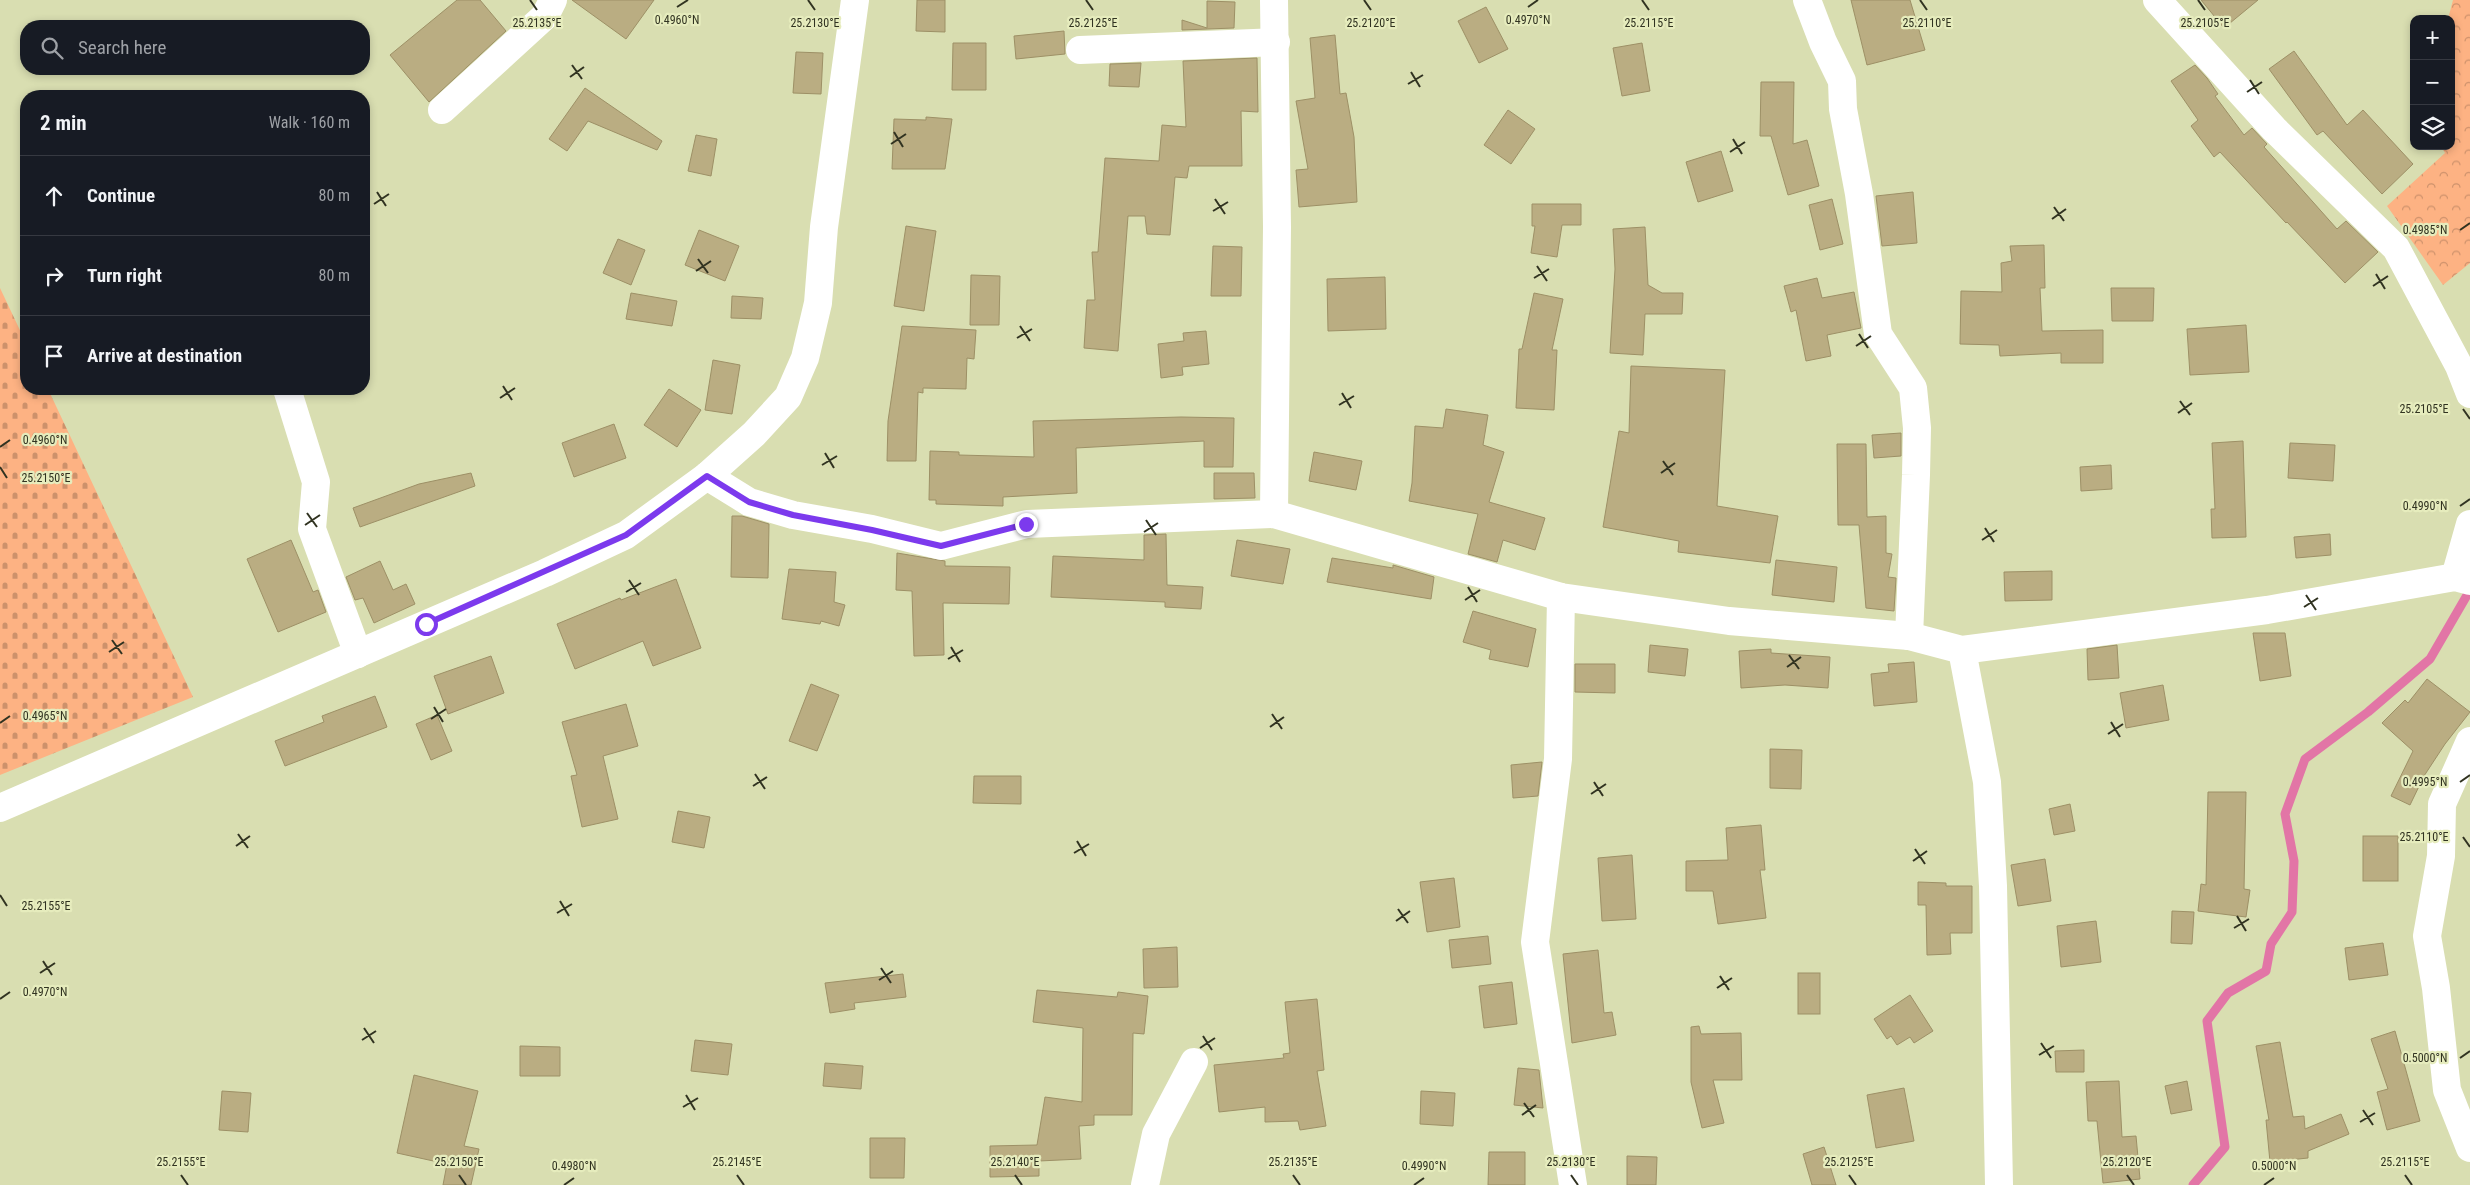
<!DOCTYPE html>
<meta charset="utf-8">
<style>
:root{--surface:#171b24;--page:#242831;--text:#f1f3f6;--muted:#9ea1a6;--line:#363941}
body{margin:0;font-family:"Roboto Condensed",sans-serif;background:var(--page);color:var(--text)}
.controls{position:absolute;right:15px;top:15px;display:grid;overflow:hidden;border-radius:10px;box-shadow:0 2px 8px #0003}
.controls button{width:45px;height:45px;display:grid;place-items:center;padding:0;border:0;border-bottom:1px solid var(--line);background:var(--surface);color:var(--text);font:25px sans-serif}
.stop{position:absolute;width:15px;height:15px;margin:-11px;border:4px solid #7c3aed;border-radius:50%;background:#fff}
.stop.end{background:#7c3aed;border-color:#fff;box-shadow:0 1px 5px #0008}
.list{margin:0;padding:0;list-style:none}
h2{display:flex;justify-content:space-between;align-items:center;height:65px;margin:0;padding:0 20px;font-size:21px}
h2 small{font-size:16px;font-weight:400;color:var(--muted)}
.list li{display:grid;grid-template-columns:32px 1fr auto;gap:15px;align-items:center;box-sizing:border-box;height:80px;padding:0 20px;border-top:1px solid var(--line)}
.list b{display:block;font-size:19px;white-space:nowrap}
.list em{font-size:16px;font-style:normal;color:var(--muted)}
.icon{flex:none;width:28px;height:28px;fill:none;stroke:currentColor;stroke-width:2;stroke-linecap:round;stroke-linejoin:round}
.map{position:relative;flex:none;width:2470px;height:1185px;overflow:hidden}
.search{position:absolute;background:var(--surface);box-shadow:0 2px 8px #0003;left:20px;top:20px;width:350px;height:55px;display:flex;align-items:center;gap:12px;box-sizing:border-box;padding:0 18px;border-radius:20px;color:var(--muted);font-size:19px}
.panel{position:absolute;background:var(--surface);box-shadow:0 2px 8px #0003;left:20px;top:90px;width:350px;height:305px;border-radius:20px}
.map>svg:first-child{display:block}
</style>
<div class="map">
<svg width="2470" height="1185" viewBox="0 0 2470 1185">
<defs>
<pattern id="forest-crowns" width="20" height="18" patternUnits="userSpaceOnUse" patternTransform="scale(1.25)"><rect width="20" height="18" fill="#fdb283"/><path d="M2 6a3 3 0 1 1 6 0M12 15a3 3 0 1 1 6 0" fill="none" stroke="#cd916b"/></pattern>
<pattern id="cemetery-stones" width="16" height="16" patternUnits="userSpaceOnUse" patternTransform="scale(1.25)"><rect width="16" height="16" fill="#fdb283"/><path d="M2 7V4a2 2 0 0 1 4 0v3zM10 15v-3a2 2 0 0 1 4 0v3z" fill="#cd916b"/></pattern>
</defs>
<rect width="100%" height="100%" fill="#d9deb1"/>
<polygon fill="url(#forest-crowns)" points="2453,0 2470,0 2470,263 2443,285 2387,206 2445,153 2441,146 2451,146 2451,19 2448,19"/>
<polygon fill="url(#cemetery-stones)" points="0,288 26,343 26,389 48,389 193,697 0,775"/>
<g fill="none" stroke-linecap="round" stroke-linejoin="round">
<polyline stroke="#e275a6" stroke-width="9" points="2193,1185 2225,1147 2207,1021 2228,993 2266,971 2271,944 2292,912 2294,861 2285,814 2305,759 2368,712 2430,659 2470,590"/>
</g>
<g fill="#baad82" stroke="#9d9066">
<polygon points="457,0 480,0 506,31 429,102 390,55"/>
<polygon points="572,0 654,0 626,39"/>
<polygon points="917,0 945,0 945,32 916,31"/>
<polygon points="1851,0 1910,0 1925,50 1867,65"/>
<polygon points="2201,0 2258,0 2224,28"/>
<polygon points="1207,1 1235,2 1234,28 1182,30 1182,20 1207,28"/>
<polygon points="1486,7 1508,49 1479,63 1458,21"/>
<polygon points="1064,31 1065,54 1016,59 1014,36"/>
<polygon points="1335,35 1340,94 1346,93 1354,137 1357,202 1299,207 1296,170 1308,169 1296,101 1315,98 1310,38"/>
<polygon points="953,43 986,43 986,90 952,90"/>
<polygon points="1642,43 1650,91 1622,96 1613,48"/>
<polygon points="2294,51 2347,125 2363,110 2413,164 2382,194 2323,131 2317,135 2269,69"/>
<polygon points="796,52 823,53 821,94 793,93"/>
<polygon points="1257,58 1258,112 1241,111 1242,166 1189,166 1187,178 1175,177 1170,235 1147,234 1145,216 1128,216 1118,351 1084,348 1087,300 1095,300 1092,252 1098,252 1105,158 1159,161 1162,125 1186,127 1183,61"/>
<polygon points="1141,63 1139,87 1109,86 1110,64"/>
<polygon points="2195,65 2207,78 2218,94 2215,96 2244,135 2252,128 2267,144 2264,147 2337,229 2346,221 2378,252 2345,283 2287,222 2286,223 2220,152 2214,157 2191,126 2198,120 2171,81"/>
<polygon points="1761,82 1794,82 1793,144 1807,140 1819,186 1788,195 1771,136 1760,136"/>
<polygon points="585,88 662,141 657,150 588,121 567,151 549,139"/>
<polygon points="1508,110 1535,129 1511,164 1484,145"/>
<polygon points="926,117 952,119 945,169 892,169 894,119 926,120"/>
<polygon points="696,135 717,139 711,176 688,171"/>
<polygon points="1721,151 1733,191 1698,202 1686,162"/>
<polygon points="1913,192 1917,243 1882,246 1876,196"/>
<polygon points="1832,199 1843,244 1820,250 1809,205"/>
<polygon points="1532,204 1581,204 1581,225 1562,225 1557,257 1531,253 1535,226 1532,226"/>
<polygon points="906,226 936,231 924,311 894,306"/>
<polygon points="1645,227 1648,285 1662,293 1683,293 1682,314 1645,314 1643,355 1610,353 1615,269 1613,229"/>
<polygon points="699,230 739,246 725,281 685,265"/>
<polygon points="618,239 645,250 631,285 603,273"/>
<polygon points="2044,245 2045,288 2040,288 2042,331 2103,330 2103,363 2061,363 2061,353 2000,356 1999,345 1960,344 1961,291 2002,292 2001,263 2012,261 2010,246"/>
<polygon points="1213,246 1242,247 1241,296 1211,296"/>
<polygon points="971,275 1000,276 999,325 970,325"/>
<polygon points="1385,277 1386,329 1328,331 1327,279"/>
<polygon points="1817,278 1822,298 1854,292 1861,328 1827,335 1831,356 1806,361 1796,310 1791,312 1784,286"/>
<polygon points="2111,288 2154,288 2153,321 2112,321"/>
<polygon points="631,293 677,301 672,326 626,319"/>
<polygon points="1534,293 1563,299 1552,350 1557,350 1554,410 1516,408 1519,349 1522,349"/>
<polygon points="732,296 763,298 761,319 731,318"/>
<polygon points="2246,325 2249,372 2190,375 2187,329"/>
<polygon points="902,326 976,330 974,359 967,358 966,389 923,388 923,393 918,392 916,461 887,461 888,421"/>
<polygon points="1206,331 1209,364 1182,367 1183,375 1161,378 1158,344 1184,341 1183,333"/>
<polygon points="713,360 740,365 732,414 705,410"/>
<polygon points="1631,366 1725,370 1717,506 1778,516 1770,563 1678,552 1679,541 1603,527 1619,431 1629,433"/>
<polygon points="669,389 701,410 677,447 644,425"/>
<polygon points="1446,409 1488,415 1483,445 1504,452 1489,502 1545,518 1535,550 1503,540 1497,562 1468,554 1478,514 1409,501 1412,483 1415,426 1443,428"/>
<polygon points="1181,417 1234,418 1233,467 1204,467 1204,441 1076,448 1077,493 1003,497 1003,506 936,504 936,500 929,500 930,451 959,452 959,455 1034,457 1033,421"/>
<polygon points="614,424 626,458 574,477 562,443"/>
<polygon points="1901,433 1901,456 1874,458 1872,435"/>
<polygon points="2243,441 2246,537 2212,538 2211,509 2215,509 2212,443"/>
<polygon points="2290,443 2335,445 2333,481 2288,478"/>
<polygon points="1837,444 1866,444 1867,517 1886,516 1886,553 1892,554 1888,577 1896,578 1894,611 1866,608 1859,525 1838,525"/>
<polygon points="1314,452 1362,461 1356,490 1309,481"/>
<polygon points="2111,465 2112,489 2081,491 2080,467"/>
<polygon points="471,473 475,486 360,527 353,508 419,484"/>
<polygon points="1214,473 1254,473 1255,498 1214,499"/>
<polygon points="732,516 742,516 769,524 768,578 731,577"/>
<polygon points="1166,534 1167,585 1203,587 1201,609 1165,607 1165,602 1051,597 1053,556 1144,560 1144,535"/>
<polygon points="2330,534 2331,555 2296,558 2294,537"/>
<polygon points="291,540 313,592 318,590 326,612 278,632 247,559"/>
<polygon points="1237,540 1290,549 1283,584 1231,576"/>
<polygon points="897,553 945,561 945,566 1010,567 1009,604 943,603 944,655 914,656 912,591 896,590"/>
<polygon points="1332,558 1393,568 1393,565 1434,577 1431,599 1327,582"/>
<polygon points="1776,560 1837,567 1834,602 1772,595"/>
<polygon points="380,561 393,590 406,584 415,604 374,623 363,598 355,600 346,577"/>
<polygon points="789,569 836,572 834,602 845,605 839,626 821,621 820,624 782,619"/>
<polygon points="2052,571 2052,600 2005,601 2004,572"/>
<polygon points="676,579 701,648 653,666 643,641 575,669 557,624 620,598 621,600"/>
<polygon points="1473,611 1536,629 1528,667 1489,659 1491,650 1463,642"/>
<polygon points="2253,633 2285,633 2291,676 2260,681"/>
<polygon points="1650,645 1688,649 1685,676 1648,672"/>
<polygon points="2117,645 2119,678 2088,680 2087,649"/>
<polygon points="1771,649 1771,653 1830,657 1828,688 1785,685 1741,688 1739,651"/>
<polygon points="491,656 504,693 448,714 434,676"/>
<polygon points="1914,662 1917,702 1874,706 1871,674 1889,672 1888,664"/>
<polygon points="1575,664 1615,664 1615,693 1575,692"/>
<polygon points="2427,679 2470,712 2445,744 2424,776 2410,805 2391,796 2413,751 2382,723 2405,700 2408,703"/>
<polygon points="811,684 839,695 817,751 789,741"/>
<polygon points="2163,685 2169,720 2126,728 2120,693"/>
<polygon points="375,696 387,727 285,766 275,741 324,722 322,716"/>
<polygon points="626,704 638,746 603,756 618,819 582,827 571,776 577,775 562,722"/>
<polygon points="437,715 452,751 431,760 416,724"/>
<polygon points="1770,749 1802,750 1801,789 1770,788"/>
<polygon points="1542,762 1538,796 1513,798 1511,765"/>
<polygon points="974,776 1021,776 1021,804 973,803"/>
<polygon points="2208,792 2246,792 2244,889 2250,890 2246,917 2198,911 2201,884 2206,885"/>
<polygon points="2070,804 2075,831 2054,835 2049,809"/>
<polygon points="678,811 710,817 704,848 672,842"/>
<polygon points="1761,825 1765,870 1760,870 1766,918 1718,924 1713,891 1686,891 1686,861 1728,860 1726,828"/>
<rect x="2363" y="836" width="35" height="45"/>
<polygon points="1632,855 1636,919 1602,921 1598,858"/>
<polygon points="2045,859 2051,901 2018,906 2011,865"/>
<polygon points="1454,878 1460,927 1427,932 1420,882"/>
<polygon points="1918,882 1946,883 1946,886 1972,886 1972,933 1950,933 1951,954 1927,955 1926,905 1918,905"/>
<polygon points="2172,911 2194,912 2192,944 2171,943"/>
<polygon points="2096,921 2101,962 2061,967 2057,926"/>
<polygon points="1488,936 1491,964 1452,968 1449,940"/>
<polygon points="2383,943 2388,975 2349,980 2345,948"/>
<polygon points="1177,947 1178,987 1144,988 1143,949"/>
<polygon points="1598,950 1604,1013 1612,1012 1616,1035 1572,1043 1563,954"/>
<rect x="1798" y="973" width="22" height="41"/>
<polygon points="903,974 906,997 854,1003 855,1009 830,1013 825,983"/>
<polygon points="1512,982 1517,1024 1484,1028 1479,986"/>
<polygon points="1037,990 1117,997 1118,992 1148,996 1144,1034 1133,1033 1132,1115 1094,1115 1094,1125 1079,1126 1081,1159 1039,1161 1039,1176 990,1177 990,1146 1037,1145 1045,1097 1082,1102 1083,1028 1033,1022"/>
<polygon points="1910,995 1933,1031 1914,1043 1910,1037 1897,1045 1891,1036 1887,1039 1874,1019"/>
<polygon points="1317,999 1324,1070 1317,1071 1326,1126 1300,1130 1298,1121 1265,1122 1265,1107 1219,1112 1214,1065 1284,1058 1283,1054 1290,1053 1285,1002"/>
<polygon points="1699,1026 1701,1034 1741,1033 1742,1080 1713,1080 1724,1123 1702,1128 1691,1082 1691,1027"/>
<polygon points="2395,1031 2420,1121 2387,1130 2377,1092 2388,1089 2371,1039"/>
<polygon points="695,1040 732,1044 728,1075 691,1071"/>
<polygon points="2280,1042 2293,1117 2304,1116 2305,1129 2341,1114 2349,1134 2308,1151 2308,1158 2270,1162 2266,1120 2269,1120 2256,1046"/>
<polygon points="520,1046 560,1047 560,1076 520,1076"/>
<polygon points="2084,1050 2084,1072 2056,1072 2055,1051"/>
<polygon points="825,1063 863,1066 861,1089 823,1086"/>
<polygon points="1518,1068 1539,1070 1543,1108 1514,1105"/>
<polygon points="414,1075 478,1091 464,1146 479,1149 471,1185 443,1185 447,1164 397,1153"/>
<polygon points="2119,1081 2122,1137 2136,1136 2140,1179 2103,1183 2097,1121 2088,1121 2086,1082"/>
<polygon points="2187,1081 2192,1110 2171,1114 2165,1086"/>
<polygon points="1904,1088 1914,1141 1876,1148 1867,1095"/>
<polygon points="222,1091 251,1093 248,1132 219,1130"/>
<polygon points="1421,1091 1455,1093 1453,1126 1420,1124"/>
<polygon points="870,1138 905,1138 904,1178 870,1178"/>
<polygon points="1824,1147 1836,1185 1812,1185 1803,1154"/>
<polygon points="1489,1152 1525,1152 1525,1185 1488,1185"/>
<polygon points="1627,1156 1657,1157 1656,1185 1627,1185"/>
</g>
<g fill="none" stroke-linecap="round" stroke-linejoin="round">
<g stroke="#fff" stroke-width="28">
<polyline points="1274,0 1277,227 1274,514"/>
<polyline points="1807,0 1823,42 1842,81 1843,109 1859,194 1878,334 1913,388 1917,428 1916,475 1909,636"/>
<polyline points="2157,0 2274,129 2396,248 2459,366 2470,394"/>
<polyline points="1080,50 1276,42"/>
<polyline points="442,110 545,16 553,0"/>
<polyline points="287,389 316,482 312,529 358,654"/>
<polyline points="707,476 749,502 793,515 872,529 941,546 1027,524 1274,514 1561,597 1729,621 1909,636 1962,650 2267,610 2455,577 2470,581"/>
<polyline points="2455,577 2470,524"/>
<polyline points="1561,597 1558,759 1535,942 1573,1185"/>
<polyline points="1962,650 1987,782 1993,886 1999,1185"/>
<polyline points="2470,741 2442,804 2441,856 2427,936 2436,988 2447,1090 2470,1148"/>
<polyline points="0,808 545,573 626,535 707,476 754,434 788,397 805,358 818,303 824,227 855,0"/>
<polyline points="1145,1185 1156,1134 1194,1062"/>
</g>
</g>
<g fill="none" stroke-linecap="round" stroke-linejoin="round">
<polyline stroke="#7c3aed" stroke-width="6" points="426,624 626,535 707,476 749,502 793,515 872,530 941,546 1026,524"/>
</g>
<path fill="none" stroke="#313321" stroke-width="2" d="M 530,0 L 537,10M 808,0 L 815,10M 1086,0 L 1093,10M 1364,0 L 1371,10M 1642,0 L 1649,10M 1920,0 L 1927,10M 2198,0 L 2205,10M 677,7 L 688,0M 1528,7 L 1538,0M 572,65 L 582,79M 1411,72 L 1420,87M 570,77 L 584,67M 2250,80 L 2259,94M 1408,84 L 1423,75M 2247,92 L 2262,82M 894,132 L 903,147M 1733,139 L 1742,154M 891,144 L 906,134M 1730,152 L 1745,142M 377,192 L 386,206M 1215,199 L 1225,214M 374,204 L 389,194M 2054,207 L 2064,221M 1213,211 L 1228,202M 2052,219 L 2066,209M 2460,230 L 2470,223M 698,259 L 708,273M 1537,266 L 1547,281M 696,271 L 711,261M 2376,274 L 2385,289M 1534,278 L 1549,269M 2373,286 L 2388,276M 1020,326 L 1030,341M 1859,334 L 1868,348M 1017,338 L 1032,329M 1856,346 L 1871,336M 503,386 L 512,400M 1342,393 L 1351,408M 500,398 L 515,388M 2180,401 L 2190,415M 1339,405 L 1354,396M 2463,409 L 2470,419M 2178,413 L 2192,403M 0,447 L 10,440M 825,453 L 834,468M 1663,461 L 1673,475M 822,465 L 837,456M 0,467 L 7,478M 1661,473 L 1675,463M 2460,506 L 2470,499M 307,513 L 317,527M 1146,520 L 1156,535M 305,525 L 320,515M 1985,528 L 1994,542M 1144,532 L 1158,523M 1982,540 L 1997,530M 629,580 L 639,595M 1468,587 L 1477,602M 626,592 L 641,583M 2306,595 L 2316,610M 1465,600 L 1480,590M 2304,607 L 2318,598M 112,640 L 122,654M 951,647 L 960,662M 109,652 L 124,642M 1789,655 L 1799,669M 948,659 L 963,650M 1787,667 L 1801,657M 434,707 L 443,722M 1272,714 L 1282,729M 431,719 L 446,709M 2111,722 L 2120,737M 0,723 L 10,716M 1270,727 L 1284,717M 2108,734 L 2123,724M 755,774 L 765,789M 1594,782 L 1603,796M 2460,782 L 2470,775M 753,786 L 767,777M 1591,794 L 1606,784M 238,834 L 248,848M 2463,837 L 2470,847M 1077,841 L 1086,856M 236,846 L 250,836M 1915,849 L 1925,864M 1074,853 L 1089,844M 1913,861 L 1927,851M 0,895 L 7,906M 560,901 L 569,916M 1398,909 L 1408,923M 557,913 L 572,904M 2237,916 L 2246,931M 1396,921 L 1410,911M 2234,928 L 2249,919M 43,961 L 52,975M 881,968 L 891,983M 40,973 L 55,963M 1720,976 L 1729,990M 879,980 L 893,971M 1717,988 L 1732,978M 0,999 L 10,992M 364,1028 L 374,1043M 1203,1036 L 1212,1050M 362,1040 L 376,1031M 2041,1043 L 2051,1058M 1200,1048 L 1215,1038M 2039,1055 L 2054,1046M 2460,1058 L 2470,1051M 686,1095 L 695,1110M 1524,1103 L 1534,1117M 683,1107 L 698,1098M 2363,1110 L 2373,1125M 1522,1115 L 1536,1105M 2360,1122 L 2375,1113M 181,1175 L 188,1185M 459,1175 L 466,1185M 737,1175 L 744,1185M 1015,1175 L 1022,1185M 1293,1175 L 1300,1185M 1571,1175 L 1578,1185M 1849,1175 L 1856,1185M 2127,1175 L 2134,1185M 2405,1175 L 2412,1185M 564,1185 L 574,1178M 1414,1185 L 1424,1178M 2264,1185 L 2274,1178"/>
<g font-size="12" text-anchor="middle" fill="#313321" stroke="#e6ecbd" stroke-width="4.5" stroke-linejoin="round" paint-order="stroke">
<text x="677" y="24">0.4960°N</text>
<text x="1528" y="24">0.4970°N</text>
<text x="537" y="27">25.2135°E</text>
<text x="815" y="27">25.2130°E</text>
<text x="1093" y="27">25.2125°E</text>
<text x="1371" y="27">25.2120°E</text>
<text x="1649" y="27">25.2115°E</text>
<text x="1927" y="27">25.2110°E</text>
<text x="2205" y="27">25.2105°E</text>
<text x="2425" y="234">0.4985°N</text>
<text x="2424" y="413">25.2105°E</text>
<text x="45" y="444">0.4960°N</text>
<text x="46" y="482">25.2150°E</text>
<text x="2425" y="510">0.4990°N</text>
<text x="45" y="720">0.4965°N</text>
<text x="2425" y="786">0.4995°N</text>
<text x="2424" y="841">25.2110°E</text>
<text x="46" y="910">25.2155°E</text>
<text x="45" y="996">0.4970°N</text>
<text x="2425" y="1062">0.5000°N</text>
<text x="181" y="1166">25.2155°E</text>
<text x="459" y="1166">25.2150°E</text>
<text x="737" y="1166">25.2145°E</text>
<text x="1015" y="1166">25.2140°E</text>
<text x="1293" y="1166">25.2135°E</text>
<text x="1571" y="1166">25.2130°E</text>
<text x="1849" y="1166">25.2125°E</text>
<text x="2127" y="1166">25.2120°E</text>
<text x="2405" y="1166">25.2115°E</text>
<text x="574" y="1170">0.4980°N</text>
<text x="1424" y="1170">0.4990°N</text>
<text x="2274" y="1170">0.5000°N</text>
</g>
</svg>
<div class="controls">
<button>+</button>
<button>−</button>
<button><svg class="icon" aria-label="layers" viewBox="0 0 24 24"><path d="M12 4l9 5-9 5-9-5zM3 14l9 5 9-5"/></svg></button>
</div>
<div class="stop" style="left:426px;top:624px"></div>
<div class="stop end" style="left:1026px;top:524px"></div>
<div class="search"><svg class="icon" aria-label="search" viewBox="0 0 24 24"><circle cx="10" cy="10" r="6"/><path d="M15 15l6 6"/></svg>Search here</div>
<section class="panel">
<h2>2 min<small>Walk · 160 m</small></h2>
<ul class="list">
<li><svg class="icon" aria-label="ahead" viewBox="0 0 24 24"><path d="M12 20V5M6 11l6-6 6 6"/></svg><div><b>Continue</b></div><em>80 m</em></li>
<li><svg class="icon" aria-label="right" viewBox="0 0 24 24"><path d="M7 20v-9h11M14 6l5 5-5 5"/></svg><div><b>Turn right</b></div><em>80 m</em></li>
<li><svg class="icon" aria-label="arrive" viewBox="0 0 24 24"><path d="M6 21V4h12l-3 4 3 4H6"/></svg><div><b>Arrive at destination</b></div></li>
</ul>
</section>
</div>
